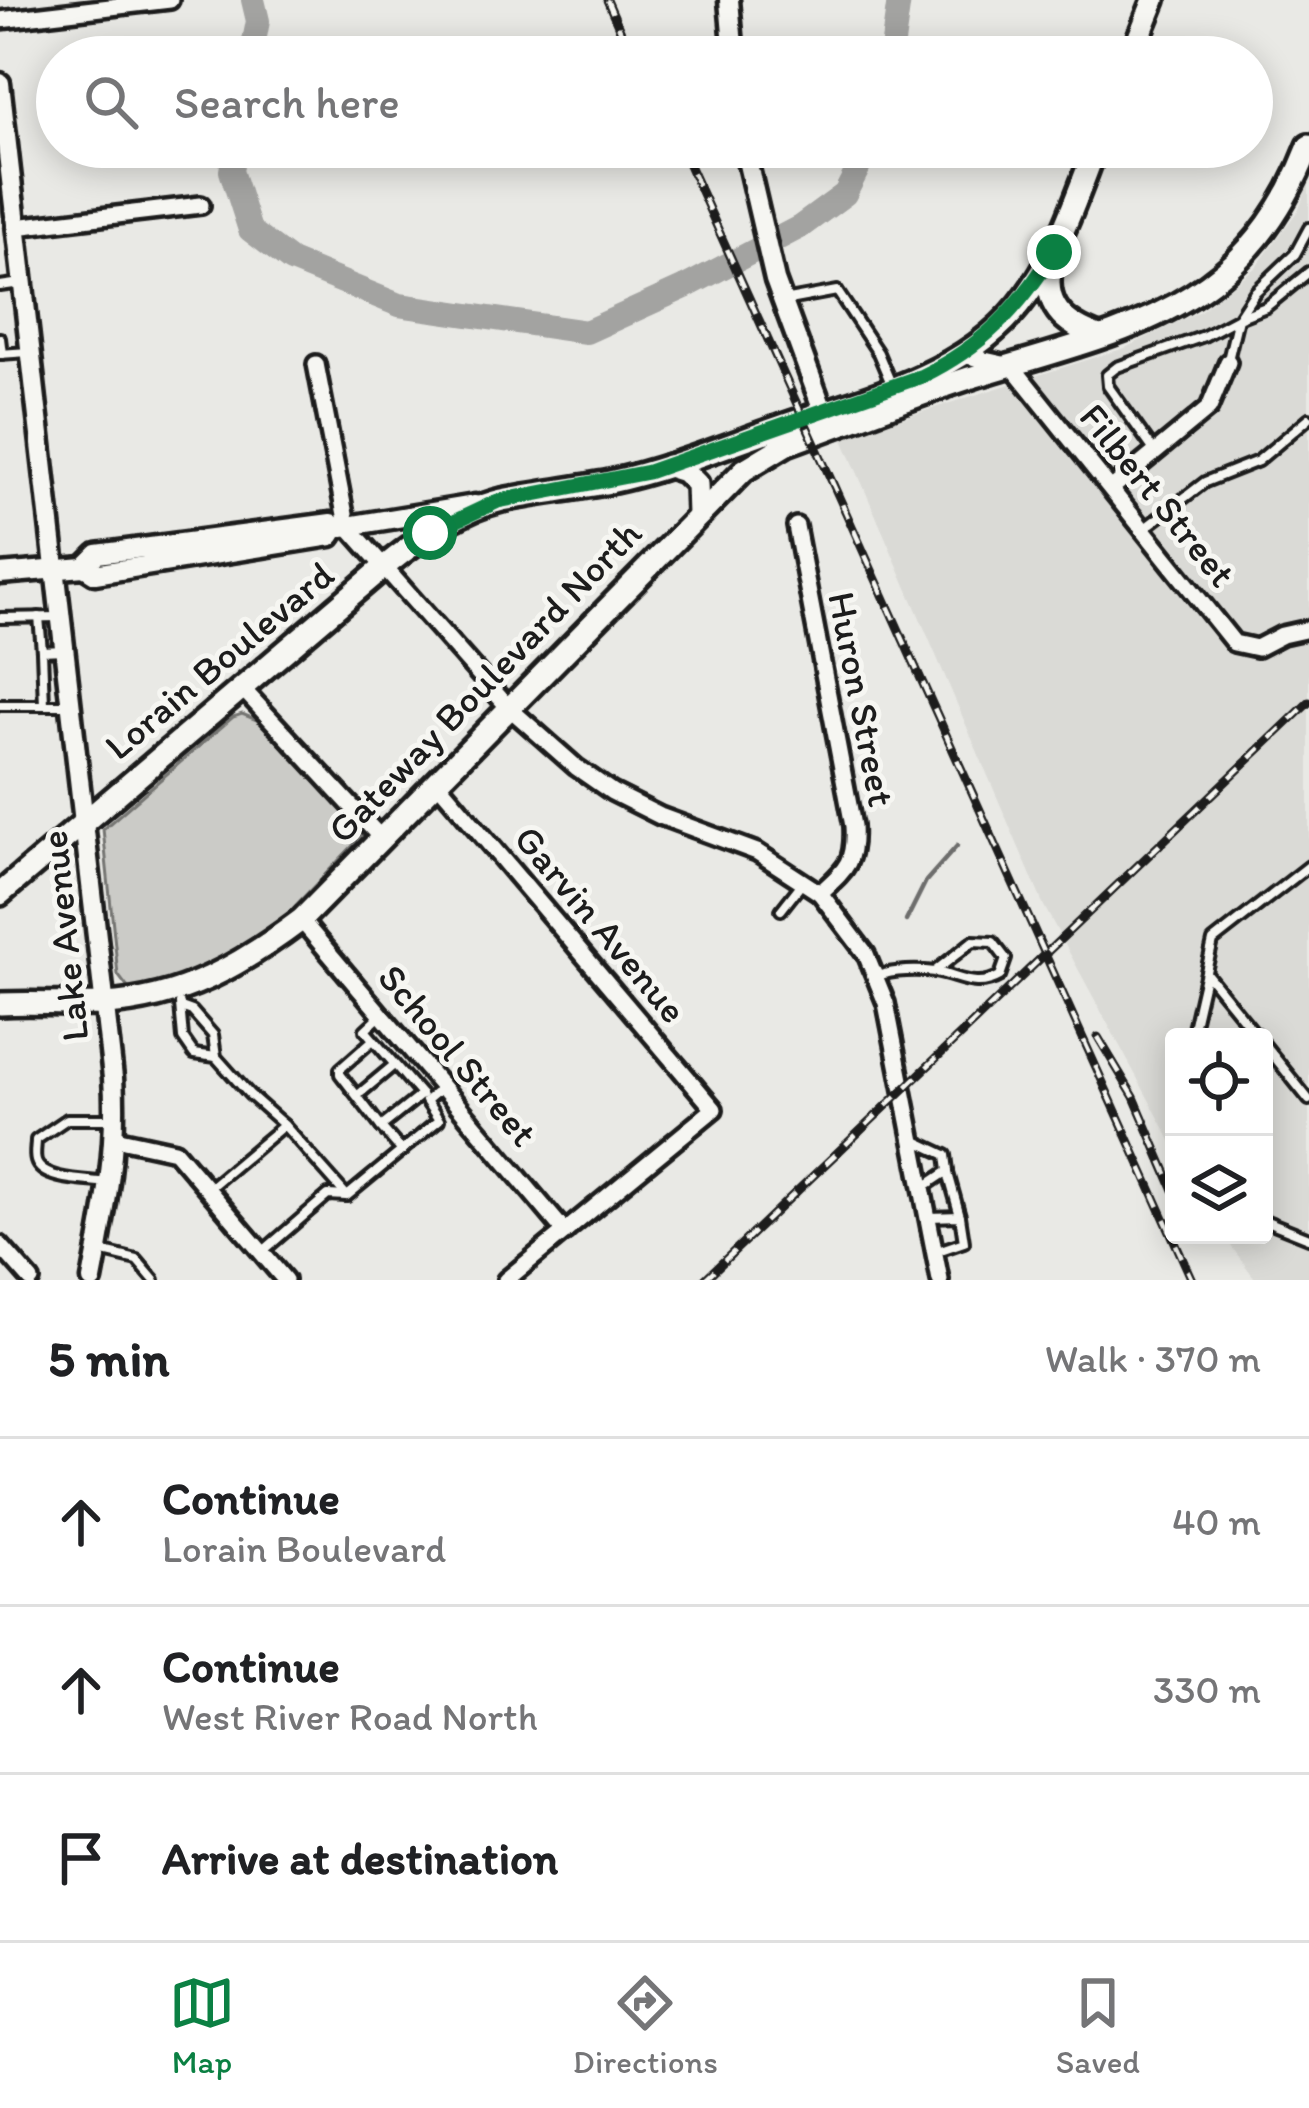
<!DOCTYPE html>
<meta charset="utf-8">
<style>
:root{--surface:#fff;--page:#f2f2f2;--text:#202124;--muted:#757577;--line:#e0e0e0;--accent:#0b8043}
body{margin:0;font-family:Itim,sans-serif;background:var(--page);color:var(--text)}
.controls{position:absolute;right:36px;bottom:36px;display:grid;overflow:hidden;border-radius:12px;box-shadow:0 6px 30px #0003}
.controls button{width:108px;height:108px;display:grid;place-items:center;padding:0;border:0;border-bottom:3px solid var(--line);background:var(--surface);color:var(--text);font:60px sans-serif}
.stop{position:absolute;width:36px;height:36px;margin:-27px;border:9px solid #0b8043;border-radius:50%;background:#fff}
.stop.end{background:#0b8043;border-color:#fff;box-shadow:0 3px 12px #0008}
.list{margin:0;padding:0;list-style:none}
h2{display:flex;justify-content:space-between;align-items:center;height:156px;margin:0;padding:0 48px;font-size:51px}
h2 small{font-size:39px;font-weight:400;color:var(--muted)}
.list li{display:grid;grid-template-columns:78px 1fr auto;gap:36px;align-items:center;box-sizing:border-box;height:168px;padding:0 48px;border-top:3px solid var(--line)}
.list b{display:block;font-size:45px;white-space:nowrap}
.list p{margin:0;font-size:39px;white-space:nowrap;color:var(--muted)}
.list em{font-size:39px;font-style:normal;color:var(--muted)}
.icon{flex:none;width:66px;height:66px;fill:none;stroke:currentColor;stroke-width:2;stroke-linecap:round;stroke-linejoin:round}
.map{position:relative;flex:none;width:1309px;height:1280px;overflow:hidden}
.search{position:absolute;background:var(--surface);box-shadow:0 6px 30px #0003;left:36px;right:36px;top:36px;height:132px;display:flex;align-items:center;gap:30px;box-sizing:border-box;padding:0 42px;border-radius:66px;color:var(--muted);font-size:45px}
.sheet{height:660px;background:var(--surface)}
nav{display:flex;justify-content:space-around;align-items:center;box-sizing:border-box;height:168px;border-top:3px solid var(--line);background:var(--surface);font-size:33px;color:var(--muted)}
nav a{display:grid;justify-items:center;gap:6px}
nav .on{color:var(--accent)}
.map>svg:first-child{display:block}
</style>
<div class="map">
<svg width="1309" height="1280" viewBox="0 0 1309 1280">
<rect width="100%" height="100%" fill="#e9e9e5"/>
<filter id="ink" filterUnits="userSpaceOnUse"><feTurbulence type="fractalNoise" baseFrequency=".00833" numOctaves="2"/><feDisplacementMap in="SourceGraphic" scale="24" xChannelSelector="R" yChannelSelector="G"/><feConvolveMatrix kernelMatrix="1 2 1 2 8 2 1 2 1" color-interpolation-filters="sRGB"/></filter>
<g filter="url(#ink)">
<polygon fill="#dadad6" points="1309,182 1309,1280 1256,1280 1223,1235 1264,1235 1264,1037 1174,1037 1174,1146 1044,906 842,437 1125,348 1200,311 1256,267 1299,209"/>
<polygon fill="#cbcbc7" stroke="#747472" stroke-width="3" points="242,714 257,720 358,825 361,837 273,929 196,978 131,992 118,975 103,829 233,717"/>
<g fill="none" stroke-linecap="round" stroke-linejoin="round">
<polyline stroke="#6d6d6c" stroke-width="4.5" points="906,921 926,881 957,846"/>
<g stroke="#a3a3a1" stroke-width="24">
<polyline points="251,57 258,21 253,0"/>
<polyline points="891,57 899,0"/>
<polyline points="235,147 231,171 250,230 291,261 399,305 586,332 685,287 800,227 845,194 869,147"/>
</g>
<defs>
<g id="service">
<polyline points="0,286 21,283"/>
<polyline points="783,301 837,291 878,353 892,386"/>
<polyline points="0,338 2,354"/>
<polyline points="0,354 28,352"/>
<polyline points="1228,360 1238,318 1266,307 1309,272"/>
<polyline points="1155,452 1108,386 1107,375 1117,367 1204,336 1238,318 1255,292 1295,254 1309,228"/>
<polyline points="1145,528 1205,482 1258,461 1309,418"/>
<polyline points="39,617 42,651"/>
<polyline points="0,618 60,617"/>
<polyline points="0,705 70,705"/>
<polyline points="44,705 42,651 63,650"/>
<polyline points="781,910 803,882"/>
<polyline points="1206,973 1258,1037"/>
<path d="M 878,976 C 893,970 919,970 935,972 C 959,976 976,990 1000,976 L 1006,959 L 993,942 L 973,941 L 934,972"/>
<polyline points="180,1004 183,1038 194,1054 216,1057"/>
<polyline points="181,1007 192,1011 213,1035 216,1057 249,1094 284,1125 347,1196 439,1120 426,1101 440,1089"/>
<polyline points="381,1015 365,1030 421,1095"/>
<polyline points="1191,1037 1213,941 1309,866"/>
<polyline points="373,1040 340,1069 340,1074 381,1127 421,1095"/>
<polyline points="1264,1044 1309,1100"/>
<polyline points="358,1095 394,1065"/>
<polyline points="381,1127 402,1151"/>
<polyline points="914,1140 946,1155 948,1171 924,1187"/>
<polyline points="948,1173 960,1216"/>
<path d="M 109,1183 C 91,1180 42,1182 36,1161 C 34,1154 36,1147 36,1140 L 67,1119 L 112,1119"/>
<polyline points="208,1189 284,1125"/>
<polyline points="930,1217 960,1216 964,1242 935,1252"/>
<polyline points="1264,1220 1309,1238"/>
<polyline points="100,1251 137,1260 154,1280"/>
<polyline points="262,1252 328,1195 346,1196"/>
</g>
<g id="minor">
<polyline points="0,20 170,0"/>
<polyline points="16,227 201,205"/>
<polyline points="962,355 1012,366 1234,643 1257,648 1282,635 1309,629"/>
<polyline points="316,364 347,525 508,707 576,767 612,792 660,816 757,852 820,893"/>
<polyline points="1112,488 1209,408 1228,362"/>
<path d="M 796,526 L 853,826 C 855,863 846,869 820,893 L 866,954 L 886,1003 L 940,1280"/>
<polyline points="242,688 380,837"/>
<polyline points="436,781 714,1109 506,1280"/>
<polyline points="301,920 565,1232"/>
<polyline points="115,1138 175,1151 285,1280"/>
<polyline points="0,1245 31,1280"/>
</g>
<g id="tertiary">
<polyline points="729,0 734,57"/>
<path d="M 0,83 L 113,1078 C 118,1148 105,1212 92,1280"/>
<polyline points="744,147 775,280 828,424"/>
<polyline points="336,528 331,523 97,554 84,567 95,574 331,536 336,528 475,505"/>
<polyline points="0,574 84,567"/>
</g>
<g id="secondary">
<polyline points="1131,57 1154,0"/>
<path d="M 1051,264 C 1042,305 1063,324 1099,337"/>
<polyline points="668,466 684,471 697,484 698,515"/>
<path d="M 0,894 L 384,567 C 417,540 460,510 502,500 C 538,493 574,489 610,482 C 666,470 720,448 774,429 C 863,397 969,377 1027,295 C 1059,251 1076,198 1096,147"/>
<path d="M 0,1004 C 35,1002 70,1005 104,1004 C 182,1000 241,965 301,920 L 744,470 L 787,444 C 848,422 908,398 969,378 C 1123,330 1244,314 1309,146"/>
</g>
</defs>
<use href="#service" stroke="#1c1c1c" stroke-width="16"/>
<use href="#minor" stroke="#1c1c1c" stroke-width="24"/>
<use href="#tertiary" stroke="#1c1c1c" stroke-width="27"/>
<use href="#secondary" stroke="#1c1c1c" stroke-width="30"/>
<use href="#service" stroke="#f6f6f2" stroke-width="8"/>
<use href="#minor" stroke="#f6f6f2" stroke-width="15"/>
<use href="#tertiary" stroke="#f6f6f2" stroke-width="18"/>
<use href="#secondary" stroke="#f6f6f2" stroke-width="21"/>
<defs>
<g id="rail">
<polyline points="607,0 632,57"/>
<polyline points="681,147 1192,1280"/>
<polyline points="1098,1037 1134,1097 1174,1190"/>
<polyline points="704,1280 1309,702"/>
</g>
</defs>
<use href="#rail" stroke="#1c1c1c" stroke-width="9"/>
<use href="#rail" stroke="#f6f6f2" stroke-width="4.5" stroke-dasharray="14" stroke-linecap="butt"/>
</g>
</g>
<g fill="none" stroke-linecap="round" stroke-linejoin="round" filter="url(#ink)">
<path stroke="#0b8043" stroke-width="15" d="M 430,533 L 498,501 L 648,472 L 922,376 C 982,347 1019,308 1054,252"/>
</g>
<g text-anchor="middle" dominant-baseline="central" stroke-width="10" stroke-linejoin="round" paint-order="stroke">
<g font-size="39" fill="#1c1c1c" stroke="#f6f6f2">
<text transform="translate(1158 495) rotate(51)">Filbert Street</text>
<text transform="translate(219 660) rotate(-40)">Lorain Boulevard</text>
<text transform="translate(484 681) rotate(-46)">Gateway Boulevard North</text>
<text transform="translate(862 699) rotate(79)">Huron Street</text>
<text transform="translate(601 924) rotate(50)">Garvin Avenue</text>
<text transform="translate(64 936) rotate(-96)">Lake Avenue</text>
<text transform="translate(458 1055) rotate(50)">School Street</text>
</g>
</g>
</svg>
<div class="controls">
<button><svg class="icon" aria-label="locate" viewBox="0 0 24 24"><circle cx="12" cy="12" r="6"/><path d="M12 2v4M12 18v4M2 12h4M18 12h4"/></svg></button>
<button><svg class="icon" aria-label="layers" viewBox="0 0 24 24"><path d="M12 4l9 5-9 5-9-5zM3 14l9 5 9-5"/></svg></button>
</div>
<div class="stop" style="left:430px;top:533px"></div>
<div class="stop end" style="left:1054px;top:252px"></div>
<div class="search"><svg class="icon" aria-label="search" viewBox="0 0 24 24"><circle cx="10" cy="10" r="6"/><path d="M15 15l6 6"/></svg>Search here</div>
</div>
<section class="sheet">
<h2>5 min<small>Walk · 370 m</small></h2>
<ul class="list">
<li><svg class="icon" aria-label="ahead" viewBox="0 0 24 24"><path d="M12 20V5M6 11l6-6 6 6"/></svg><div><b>Continue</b><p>Lorain Boulevard</p></div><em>40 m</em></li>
<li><svg class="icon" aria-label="ahead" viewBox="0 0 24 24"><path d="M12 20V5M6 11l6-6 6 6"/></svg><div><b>Continue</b><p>West River Road North</p></div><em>330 m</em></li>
<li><svg class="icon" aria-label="arrive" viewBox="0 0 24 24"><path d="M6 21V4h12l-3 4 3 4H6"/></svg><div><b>Arrive at destination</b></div></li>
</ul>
</section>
<nav>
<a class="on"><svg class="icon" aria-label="map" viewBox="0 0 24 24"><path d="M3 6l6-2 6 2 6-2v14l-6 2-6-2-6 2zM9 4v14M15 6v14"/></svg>Map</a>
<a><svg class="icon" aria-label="directions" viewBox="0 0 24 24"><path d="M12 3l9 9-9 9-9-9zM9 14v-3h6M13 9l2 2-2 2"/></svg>Directions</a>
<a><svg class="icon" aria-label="saved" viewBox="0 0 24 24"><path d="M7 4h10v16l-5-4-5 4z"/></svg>Saved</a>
</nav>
